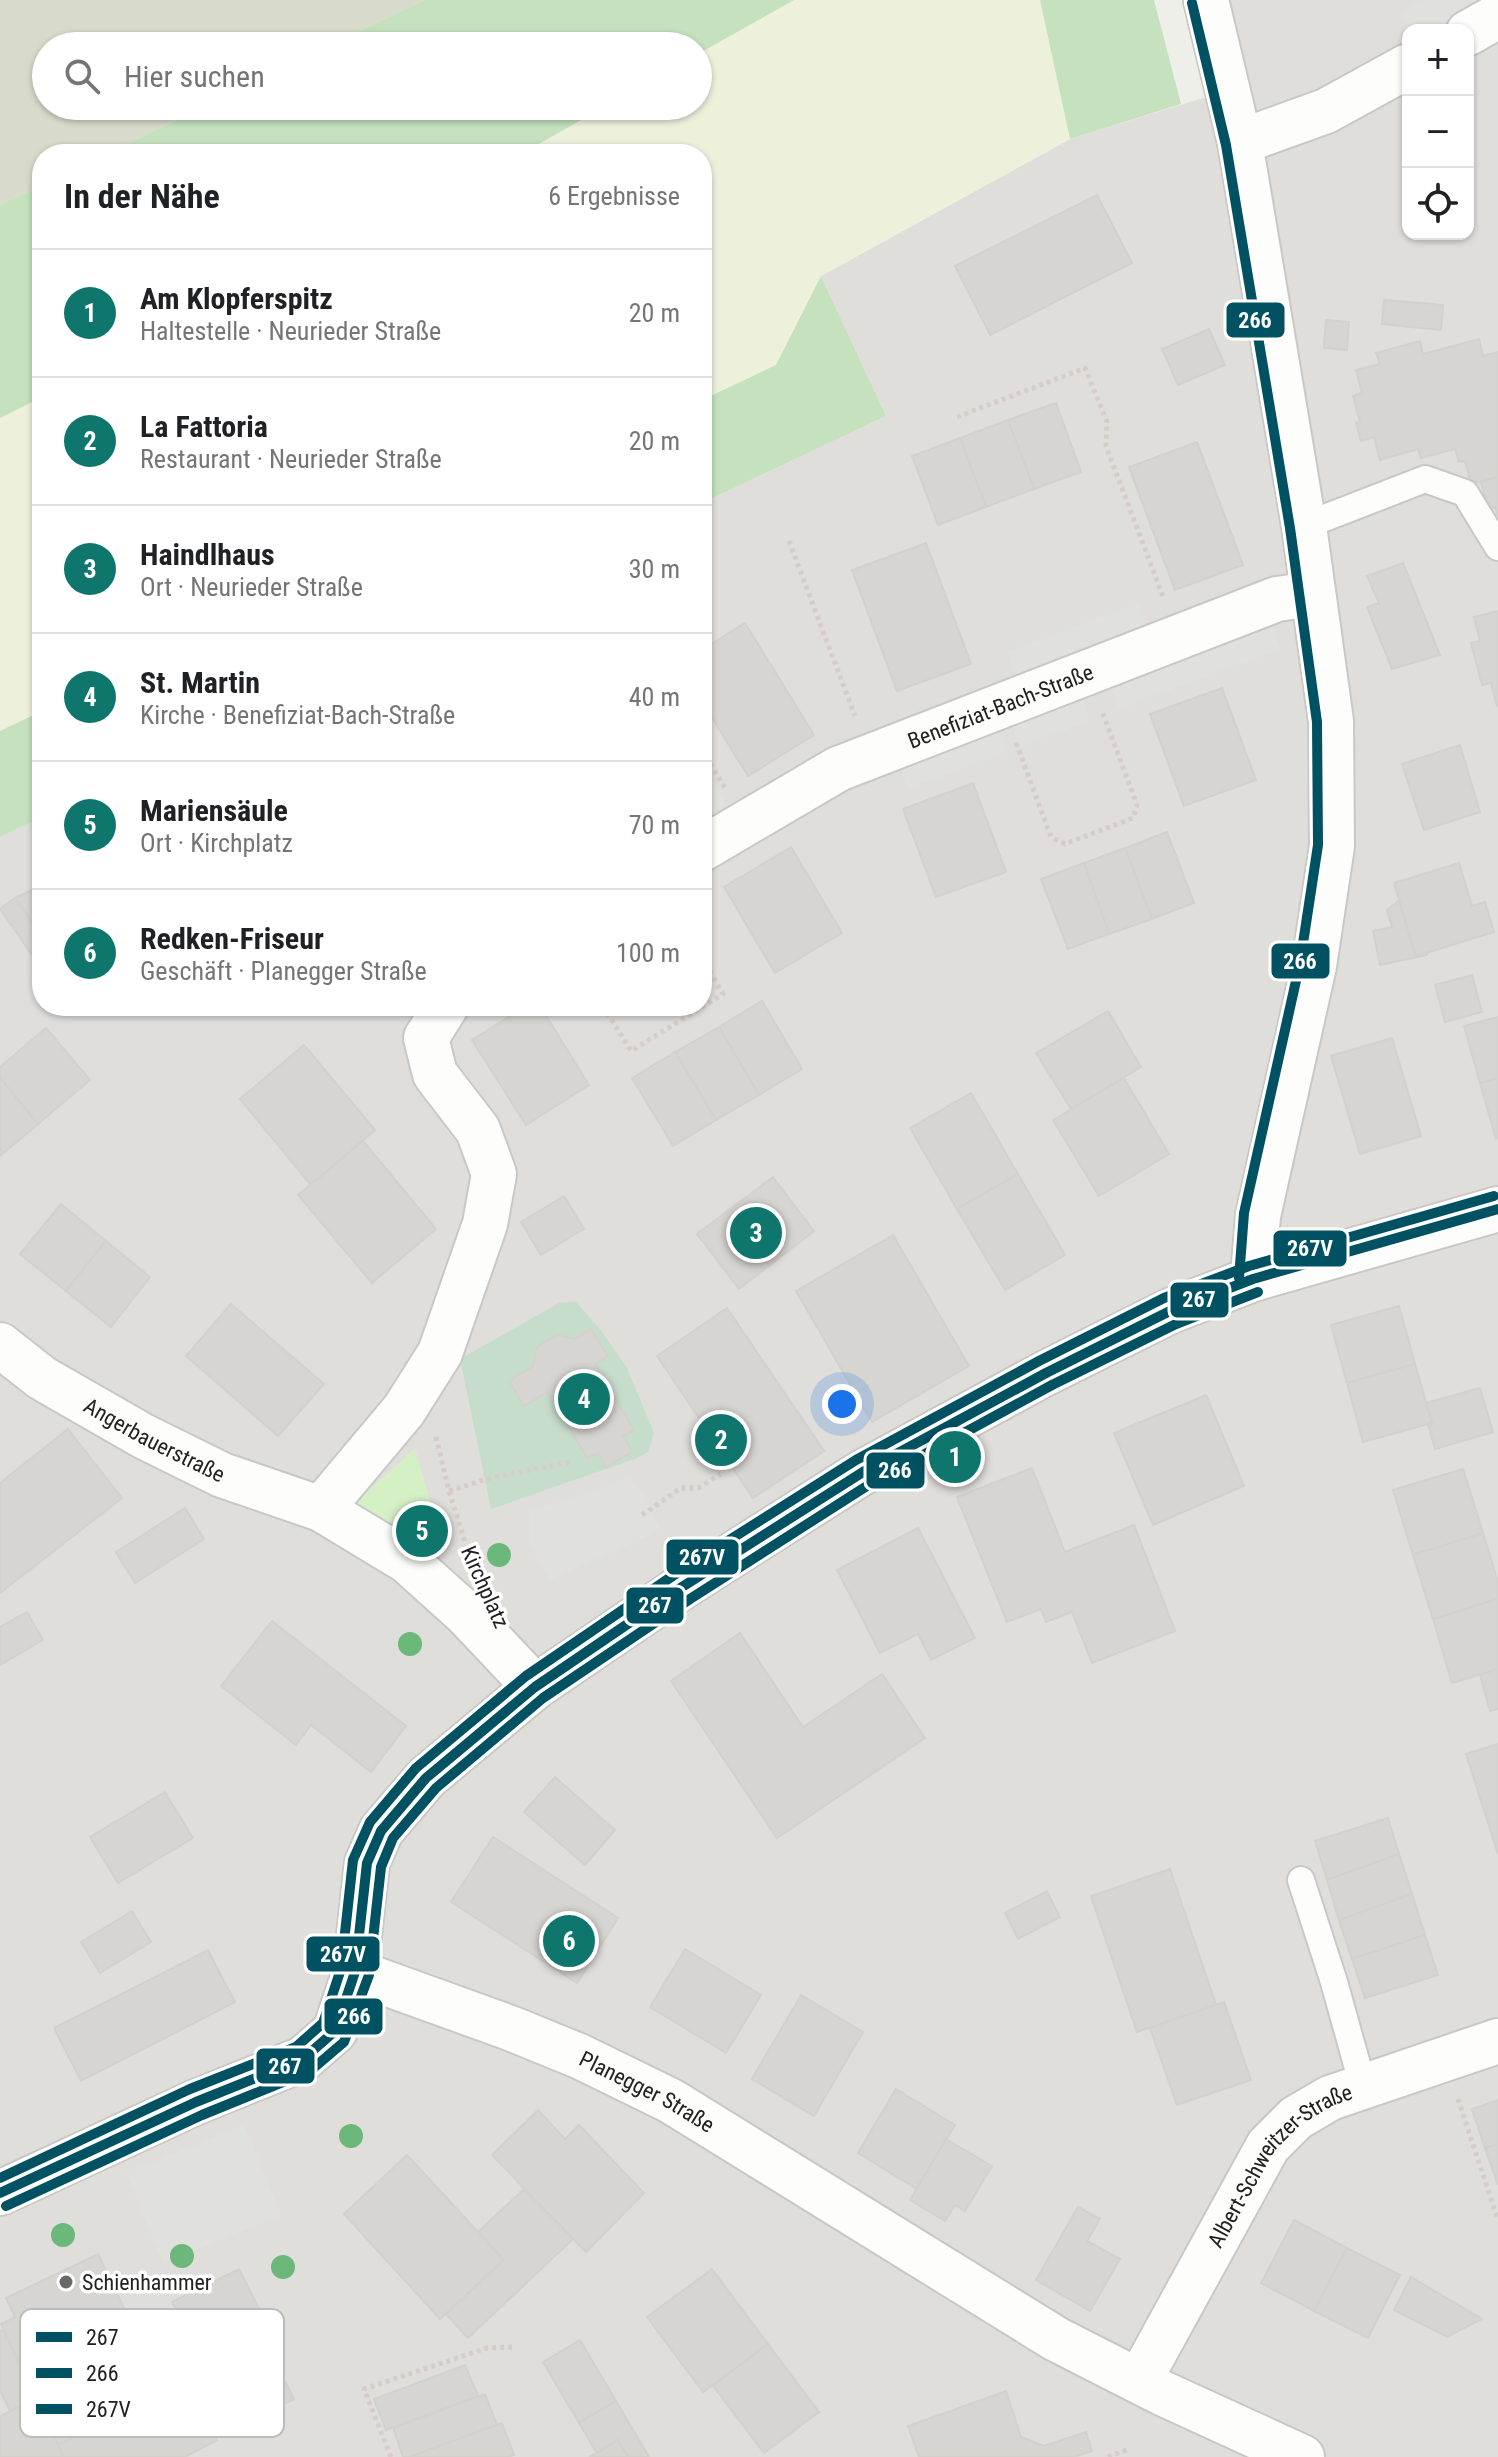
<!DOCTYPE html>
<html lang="de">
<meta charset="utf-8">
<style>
:root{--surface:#fff;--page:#f6f6f6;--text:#202124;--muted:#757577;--line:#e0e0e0;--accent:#0f766e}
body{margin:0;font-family:"Roboto Condensed",sans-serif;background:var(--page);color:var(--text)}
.controls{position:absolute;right:24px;top:24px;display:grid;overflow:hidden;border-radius:16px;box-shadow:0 2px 6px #0004}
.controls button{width:72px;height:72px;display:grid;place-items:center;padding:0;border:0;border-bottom:2px solid var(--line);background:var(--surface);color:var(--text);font:40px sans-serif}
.you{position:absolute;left:842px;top:1404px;width:28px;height:28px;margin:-20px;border:6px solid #fff;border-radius:50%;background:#1a73e8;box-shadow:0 0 0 12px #1a73e833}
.badge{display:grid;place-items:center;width:52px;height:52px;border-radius:50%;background:var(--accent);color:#fff;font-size:26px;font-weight:700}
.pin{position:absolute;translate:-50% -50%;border:4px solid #fff;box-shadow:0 2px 8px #0006}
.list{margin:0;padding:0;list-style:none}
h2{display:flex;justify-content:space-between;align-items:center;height:104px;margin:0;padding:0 32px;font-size:34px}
h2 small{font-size:26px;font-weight:400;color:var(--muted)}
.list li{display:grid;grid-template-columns:52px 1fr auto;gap:24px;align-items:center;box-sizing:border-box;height:128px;padding:0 32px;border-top:2px solid var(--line)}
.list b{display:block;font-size:30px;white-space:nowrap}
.list p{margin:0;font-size:26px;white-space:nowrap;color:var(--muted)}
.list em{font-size:26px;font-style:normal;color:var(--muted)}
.icon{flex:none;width:44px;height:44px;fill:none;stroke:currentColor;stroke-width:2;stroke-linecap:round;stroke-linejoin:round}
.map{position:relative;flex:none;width:1498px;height:2457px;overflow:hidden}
.search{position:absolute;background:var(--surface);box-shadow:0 2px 6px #0004;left:32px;top:32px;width:680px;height:88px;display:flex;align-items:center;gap:20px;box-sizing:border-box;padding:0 28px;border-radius:44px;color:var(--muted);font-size:30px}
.panel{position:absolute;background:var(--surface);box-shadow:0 2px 6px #0004;left:32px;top:144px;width:680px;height:872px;border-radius:32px}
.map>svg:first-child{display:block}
</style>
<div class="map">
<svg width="1498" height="2457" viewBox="0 0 1498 2457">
<rect width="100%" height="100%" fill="#efefea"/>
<path fill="#dfdedb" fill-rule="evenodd" d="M 1222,0 L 1498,0 L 1498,2457 L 0,2457 L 0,837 L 42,817 L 42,1006 L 702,1006 L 702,503 L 886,416 L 821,276 L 1070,139 L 1242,86 ZM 1408,30 L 1468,30 L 1468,234 L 1408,234 Z"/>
<polygon fill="#d8dacb" points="0,0 424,0 329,46 46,46 46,106 205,106 106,154 42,154 42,185 0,205"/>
<g fill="#edf1dc">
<polygon points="794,0 1040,0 1070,139 821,276 776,365 702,400 702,154 521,154 606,106 698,106 698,54"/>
<polygon points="42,397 42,711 0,731 0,418"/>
</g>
<polygon fill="#d6f0c6" points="415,1448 444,1551 429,1557 355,1504"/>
<g fill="#c5e1bd">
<polygon points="424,0 794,0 698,54 698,46 329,46"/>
<polygon points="1040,0 1154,0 1181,104 1070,139"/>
<polygon points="205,106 606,106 521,154 106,154"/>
<polygon points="42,185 42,397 0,418 0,205"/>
<polygon points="821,276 886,416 702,503 702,400 776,365"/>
<polygon points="42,711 42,817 0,837 0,731"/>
</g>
<polygon fill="#c7ddcb" points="576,1302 600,1329 627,1368 654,1433 648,1452 635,1459 491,1509 460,1359 559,1303"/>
<g fill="#e0e0dd">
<polygon points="1421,0 1498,0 1468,30 1409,30 1399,12"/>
<polygon points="1138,603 1149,635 1018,683 1007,652"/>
<polygon points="1271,623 1281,649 1119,709 1109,682"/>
<polygon points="1079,692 1090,721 1020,747 1009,718"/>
<polygon points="999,724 1009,752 908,788 897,760"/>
<polygon points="715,785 732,814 702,832 702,793"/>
<polygon points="627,1478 647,1498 660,1528 653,1534 549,1580 529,1544 529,1512"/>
<polygon points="244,2125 281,2215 163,2263 126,2173"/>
</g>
<g fill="#d6d5d1" stroke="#d3d1cb" stroke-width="2">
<polygon points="1097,195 1132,263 990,335 955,266"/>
<polygon points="1384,300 1443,305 1441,330 1382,324"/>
<polygon points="1326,320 1349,322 1347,350 1324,348"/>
<polygon points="1209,329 1225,365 1178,385 1162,349"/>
<polygon points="1479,339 1483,356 1498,352 1498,477 1471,484 1465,461 1459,462 1455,449 1421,458 1418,449 1380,460 1374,437 1361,441 1356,423 1360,422 1353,396 1362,393 1356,370 1380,364 1376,353 1420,341 1423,354"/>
<polygon points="1056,403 1081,472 1034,489 1008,420"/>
<polygon points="1008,420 1034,489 986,507 960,438"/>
<polygon points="960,438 986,507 938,525 912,456"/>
<polygon points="1197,442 1243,565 1175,590 1129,467"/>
<polygon points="1498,477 1498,516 1495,507 1488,509 1481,482"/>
<polygon points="926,543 971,664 897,691 852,570"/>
<polygon points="1403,563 1440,655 1392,669 1367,607 1379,603 1367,576"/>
<polygon points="1498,611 1498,706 1497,706 1491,683 1482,685 1471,643 1480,641 1474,617"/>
<polygon points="745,623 814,735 748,776 702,702 702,650"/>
<polygon points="1222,688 1256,780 1184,806 1150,714"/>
<polygon points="1460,745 1480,812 1424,830 1402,764"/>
<polygon points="973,783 1006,872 936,897 903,809"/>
<polygon points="1167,832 1194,903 1152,919 1125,848"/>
<polygon points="791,847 842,933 775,973 724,887"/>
<polygon points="1125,848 1152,919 1109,934 1084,863"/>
<polygon points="1084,863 1109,934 1068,949 1041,879"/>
<polygon points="1459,863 1472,906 1485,902 1494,932 1416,956 1394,883"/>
<polygon points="42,885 42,936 15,898"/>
<polygon points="15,898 42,936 42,969 0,909"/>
<polygon points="1399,901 1416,956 1426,953 1427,955 1380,965 1373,931 1392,927 1387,910"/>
<polygon points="1472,975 1482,1012 1445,1022 1435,985"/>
<polygon points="762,1001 802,1069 759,1095 719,1027"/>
<polygon points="526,1006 540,1006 589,1085 526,1125 472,1040"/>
<polygon points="1108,1011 1141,1067 1071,1109 1036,1053"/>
<polygon points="1498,1017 1498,1078 1480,1083 1464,1026"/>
<polygon points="719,1027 759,1095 716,1120 675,1052"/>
<polygon points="46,1028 90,1080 38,1124 0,1078 0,1067"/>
<polygon points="1392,1038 1421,1136 1360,1154 1331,1056"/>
<polygon points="304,1045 375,1130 311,1185 240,1099"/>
<polygon points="675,1052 716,1120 673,1146 632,1078"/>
<polygon points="0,1078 38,1124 0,1156"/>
<polygon points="1124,1078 1169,1154 1099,1196 1053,1120"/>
<polygon points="1498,1078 1498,1138 1496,1139 1480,1083"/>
<polygon points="971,1093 1018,1174 957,1209 910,1128"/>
<polygon points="363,1141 436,1229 372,1283 298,1195"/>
<polygon points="1018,1174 1065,1255 1005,1290 957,1209"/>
<polygon points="773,1177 814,1231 739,1289 697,1234"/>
<polygon points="564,1196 584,1229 541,1255 521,1222"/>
<polygon points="61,1204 106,1241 66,1291 20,1254"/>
<polygon points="893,1235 969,1366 872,1422 796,1291"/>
<polygon points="106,1241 150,1277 111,1327 66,1291"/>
<polygon points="231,1304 324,1384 278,1436 186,1356"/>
<polygon points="1399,1306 1415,1364 1347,1383 1331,1325"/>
<polygon points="727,1308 824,1451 753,1498 657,1356"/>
<polygon points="591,1329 608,1356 595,1364 634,1430 623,1436 632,1452 606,1467 598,1453 587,1458 548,1392 524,1406 509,1381 533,1366 537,1347 557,1335 575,1339"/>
<polygon points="1415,1364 1432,1423 1363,1442 1347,1383"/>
<polygon points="1480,1388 1493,1432 1435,1449 1428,1424 1432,1423 1426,1403"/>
<polygon points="1206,1395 1244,1486 1153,1525 1114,1433"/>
<polygon points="68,1429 122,1498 0,1593 0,1483"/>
<polygon points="1032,1468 1065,1552 1134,1525 1175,1631 1092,1663 1072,1612 1046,1622 1041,1609 1007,1622 957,1497"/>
<polygon points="1463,1469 1483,1533 1413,1555 1393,1490"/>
<polygon points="185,1508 204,1539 135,1583 116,1552"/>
<polygon points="918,1528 975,1638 931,1660 918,1634 880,1653 837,1570"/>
<polygon points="1483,1533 1498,1582 1498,1599 1433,1619 1413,1555"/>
<polygon points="1498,1599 1498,1669 1452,1683 1433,1619"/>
<polygon points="27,1612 43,1640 0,1665 0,1627"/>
<polygon points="272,1621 406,1726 371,1772 311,1725 296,1745 221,1686"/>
<polygon points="740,1633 803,1727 882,1674 925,1738 777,1838 671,1681"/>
<polygon points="1498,1669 1498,1709 1490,1711 1480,1675"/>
<polygon points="1498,1744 1498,1854 1466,1754"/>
<polygon points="555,1777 615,1830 585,1865 524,1812"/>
<polygon points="165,1792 193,1838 118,1883 90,1837"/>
<polygon points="1388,1818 1399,1854 1327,1880 1315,1841"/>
<polygon points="493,1837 618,1918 577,1983 451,1902"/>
<polygon points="1399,1854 1412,1894 1339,1920 1327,1880"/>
<polygon points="1170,1869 1216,2005 1137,2032 1091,1896"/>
<polygon points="1047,1891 1060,1917 1018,1939 1005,1913"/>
<polygon points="1412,1894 1425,1935 1352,1959 1339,1920"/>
<polygon points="132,1911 151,1942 100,1973 81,1942"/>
<polygon points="1425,1935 1438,1975 1365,1998 1352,1959"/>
<polygon points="685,1949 761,1995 726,2053 650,2007"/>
<polygon points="208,1950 235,2002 81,2081 54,2028"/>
<polygon points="801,1995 863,2032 814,2116 752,2079"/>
<polygon points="1224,2002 1251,2080 1177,2105 1150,2028"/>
<polygon points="896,2089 955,2125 917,2189 858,2153"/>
<polygon points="1498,2100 1498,2144 1485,2148 1472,2109"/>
<polygon points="538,2110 565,2139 579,2125 644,2193 586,2252 492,2155"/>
<polygon points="946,2139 992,2166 965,2211 955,2205 945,2221 910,2200"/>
<polygon points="1498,2144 1498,2185 1485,2148"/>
<polygon points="407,2155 504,2260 440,2319 344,2214"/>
<polygon points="524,2189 573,2239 468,2338 446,2314 504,2260 478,2232"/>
<polygon points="1078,2207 1100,2219 1087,2241 1120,2259 1090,2311 1036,2280"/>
<polygon points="1294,2220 1347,2248 1314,2311 1261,2283"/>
<polygon points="1347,2248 1400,2275 1368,2338 1314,2311"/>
<polygon points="98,2254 131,2323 25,2374 1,2324 15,2317 6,2298"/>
<polygon points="239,2269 268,2327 202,2361 172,2302"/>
<polygon points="712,2269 768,2344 703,2392 647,2317"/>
<polygon points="1411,2277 1482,2319 1447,2337 1394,2310"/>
<polygon points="3,2330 36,2399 10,2411 0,2391 0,2331"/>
<polygon points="580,2340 616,2401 579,2423 543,2362"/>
<polygon points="768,2344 819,2412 764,2453 713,2386"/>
<polygon points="274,2359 294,2399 238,2427 217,2388"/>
<polygon points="44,2365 76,2436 58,2445 25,2374"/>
<polygon points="465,2365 478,2396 386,2430 374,2399"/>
<polygon points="183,2381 217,2440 185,2457 64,2457 58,2445"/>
<polygon points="1006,2391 1021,2437 1044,2446 1086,2432 1092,2451 1074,2457 919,2457 908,2426"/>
<polygon points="485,2394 497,2425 410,2457 403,2457 393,2428"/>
<polygon points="36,2399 64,2457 0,2457 0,2416"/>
<polygon points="616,2401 649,2457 628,2457 618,2440 597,2453 579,2423"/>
<polygon points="502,2423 514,2455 508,2457 410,2457"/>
<polygon points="618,2440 628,2457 589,2457 597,2453"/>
</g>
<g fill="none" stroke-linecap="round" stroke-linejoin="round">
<defs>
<g id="lane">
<polyline points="1304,526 1425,479 1465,493 1498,547"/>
<polyline points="1301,1880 1334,1982 1363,2086"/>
</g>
<g id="street">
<polyline points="1206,0 1240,142 1304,526 1331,721 1332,846 1314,966 1258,1216 1253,1279"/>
<polyline points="1468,33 1498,16"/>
<polyline points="1240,142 1326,111 1408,66"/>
<path id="s1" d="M 702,849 L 838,769 L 1277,599 L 1313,594"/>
<path id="s2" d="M 0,1345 L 42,1378 L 143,1436 L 222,1475 L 321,1509 L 407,1561 L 466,1614 L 535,1687"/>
<polyline points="321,1509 404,1410 440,1353 485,1224 494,1174 478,1130 435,1074 426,1038 446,1006"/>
<path id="s3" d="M 355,1972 L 510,2028 L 579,2056 L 671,2101 L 1056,2339 L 1162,2393 L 1302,2457"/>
<polyline points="0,2193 196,2102 303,2059 335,2031 355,1972 367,1863 381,1831 426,1778 535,1687 682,1587 863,1472 1046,1373 1170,1311 1253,1279 1498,1209"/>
<path id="s4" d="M 1139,2381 L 1268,2146 L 1296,2118 L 1330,2098 L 1498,2041"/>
</g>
</defs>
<use href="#lane" stroke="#c8c8c6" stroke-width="30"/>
<use href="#street" stroke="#c8c8c6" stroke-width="48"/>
<g stroke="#d8ccc8" stroke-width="5" stroke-dasharray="4 4" stroke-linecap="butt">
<polyline points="957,417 1085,368 1107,422 1106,446 1164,599"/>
<polyline points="789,541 855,716"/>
<polyline points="1016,743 1051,837 1065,844 1133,818 1137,805 1102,711"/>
<polyline points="702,750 725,788"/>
<polyline points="603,1006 631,1051 723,994 702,958"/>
<polyline points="436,1437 449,1491 470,1558"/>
<polyline points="449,1491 486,1479 569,1462"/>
<polyline points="642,1515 681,1488 698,1488 721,1474"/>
<polyline points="1458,2099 1498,2220"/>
<polyline points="391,2457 364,2389 487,2348 512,2347"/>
<polyline points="1108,2457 1129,2449"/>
</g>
<use href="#lane" stroke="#fdfdfc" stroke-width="26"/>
<use href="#street" stroke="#fdfdfc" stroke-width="44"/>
<defs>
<polyline id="bus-1" points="0,2193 196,2102 303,2059 335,2031 355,1972 367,1863 381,1831 426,1778 535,1687 682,1587 863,1472 1046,1373 1170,1311 1253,1279 1498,1209"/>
<g id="bus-2">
<polyline points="1192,3 1226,145 1290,528 1317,722 1318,845 1300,963 1244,1213 1239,1278"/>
<polyline points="6,2206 202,2115 310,2071 344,2042 369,1975 381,1867 393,1838 436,1788 543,1698 690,1599 870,1484 1052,1385 1176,1324 1258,1292"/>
</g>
<polyline id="bus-3" points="0,2178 190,2089 296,2047 323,2023 341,1969 353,1860 370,1822 416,1768 526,1676 674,1575 856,1460 1039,1361 1164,1298 1249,1266 1494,1196"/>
</defs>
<use href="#bus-1" stroke="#fff" stroke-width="16"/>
<use href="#bus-2" stroke="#fff" stroke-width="16"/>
<use href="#bus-3" stroke="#fff" stroke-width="16"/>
<use href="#bus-1" stroke="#005262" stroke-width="10"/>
<use href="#bus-2" stroke="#005262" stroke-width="10"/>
<use href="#bus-3" stroke="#005262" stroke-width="10"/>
</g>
<g fill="#6cb77a">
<circle cx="499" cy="1555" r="12"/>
<circle cx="410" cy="1644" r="12"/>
<circle cx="351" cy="2136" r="12"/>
<circle cx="63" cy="2235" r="12"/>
<circle cx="182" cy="2256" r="12"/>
<circle cx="283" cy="2267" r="12"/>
</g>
<circle fill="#696967" stroke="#fff" stroke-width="3" cx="66" cy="2282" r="8"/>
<g text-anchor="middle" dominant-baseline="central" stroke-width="7" stroke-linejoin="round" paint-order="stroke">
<g font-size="22" fill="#212121" stroke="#fff">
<text stroke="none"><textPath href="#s1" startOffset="332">Benefiziat-Bach-Straße</textPath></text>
<text stroke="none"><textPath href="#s2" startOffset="182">Angerbauerstraße</textPath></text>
<text transform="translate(485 1587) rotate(66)">Kirchplatz</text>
<text stroke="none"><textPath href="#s3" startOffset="316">Planegger Straße</textPath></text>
<text stroke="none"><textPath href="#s4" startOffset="262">Albert-Schweitzer-Straße</textPath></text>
</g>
<g font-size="22" fill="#212121" stroke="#fff" text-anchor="start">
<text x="82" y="2282">Schienhammer</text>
</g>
</g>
<rect x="20" y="2309" width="264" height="128" rx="12" fill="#fff" stroke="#bcbcbc" stroke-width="2"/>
<rect x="36" y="2332" width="36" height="10" fill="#005262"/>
<rect x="36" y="2368" width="36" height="10" fill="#005262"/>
<rect x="36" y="2404" width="36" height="10" fill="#005262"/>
<g font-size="22" fill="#212121">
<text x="86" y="2345">267</text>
<text x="86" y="2381">266</text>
<text x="86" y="2417">267V</text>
</g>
<g stroke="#fff" stroke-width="3">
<rect x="1225" y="301" width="61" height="38" rx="8" fill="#005262"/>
<rect x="1270" y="942" width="61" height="38" rx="8" fill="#005262"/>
<rect x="1272" y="1229" width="76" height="39" rx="8" fill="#005262"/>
<rect x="1169" y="1281" width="61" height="38" rx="8" fill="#005262"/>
<rect x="865" y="1451" width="61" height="39" rx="8" fill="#005262"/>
<rect x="665" y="1538" width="75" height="38" rx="8" fill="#005262"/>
<rect x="625" y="1586" width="60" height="39" rx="8" fill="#005262"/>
<rect x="305" y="1935" width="76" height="38" rx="8" fill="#005262"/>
<rect x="323" y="1997" width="61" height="39" rx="8" fill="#005262"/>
<rect x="255" y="2047" width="61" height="38" rx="8" fill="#005262"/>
</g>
<g font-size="22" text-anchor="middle" font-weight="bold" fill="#fff">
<text x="1255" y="328">266</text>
<text x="1300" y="969">266</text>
<text x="1310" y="1256">267V</text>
<text x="1199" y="1307">267</text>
<text x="895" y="1478">266</text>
<text x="702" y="1565">267V</text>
<text x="655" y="1613">267</text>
<text x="343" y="1962">267V</text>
<text x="354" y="2024">266</text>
<text x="285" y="2074">267</text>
</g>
</svg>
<div class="controls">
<button>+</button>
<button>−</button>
<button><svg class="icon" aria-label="locate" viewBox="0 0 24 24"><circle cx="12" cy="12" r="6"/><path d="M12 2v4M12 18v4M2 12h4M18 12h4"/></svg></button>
</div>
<div class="you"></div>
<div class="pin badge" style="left:955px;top:1457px">1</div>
<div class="pin badge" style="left:721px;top:1440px">2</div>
<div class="pin badge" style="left:756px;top:1233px">3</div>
<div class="pin badge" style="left:584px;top:1399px">4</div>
<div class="pin badge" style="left:422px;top:1531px">5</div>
<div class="pin badge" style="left:569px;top:1941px">6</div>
<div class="search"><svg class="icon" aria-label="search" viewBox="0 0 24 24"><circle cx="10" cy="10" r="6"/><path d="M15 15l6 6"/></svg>Hier suchen</div>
<section class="panel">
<h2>In der Nähe<small>6 Ergebnisse</small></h2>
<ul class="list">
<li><span class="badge">1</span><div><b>Am Klopferspitz</b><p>Haltestelle · Neurieder Straße</p></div><em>20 m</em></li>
<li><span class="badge">2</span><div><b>La Fattoria</b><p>Restaurant · Neurieder Straße</p></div><em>20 m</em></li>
<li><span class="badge">3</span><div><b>Haindlhaus</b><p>Ort · Neurieder Straße</p></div><em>30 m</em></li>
<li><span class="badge">4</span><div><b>St. Martin</b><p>Kirche · Benefiziat-Bach-Straße</p></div><em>40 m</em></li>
<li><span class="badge">5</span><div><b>Mariensäule</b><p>Ort · Kirchplatz</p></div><em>70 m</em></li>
<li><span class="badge">6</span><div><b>Redken-Friseur</b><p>Geschäft · Planegger Straße</p></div><em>100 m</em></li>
</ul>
</section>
</div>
